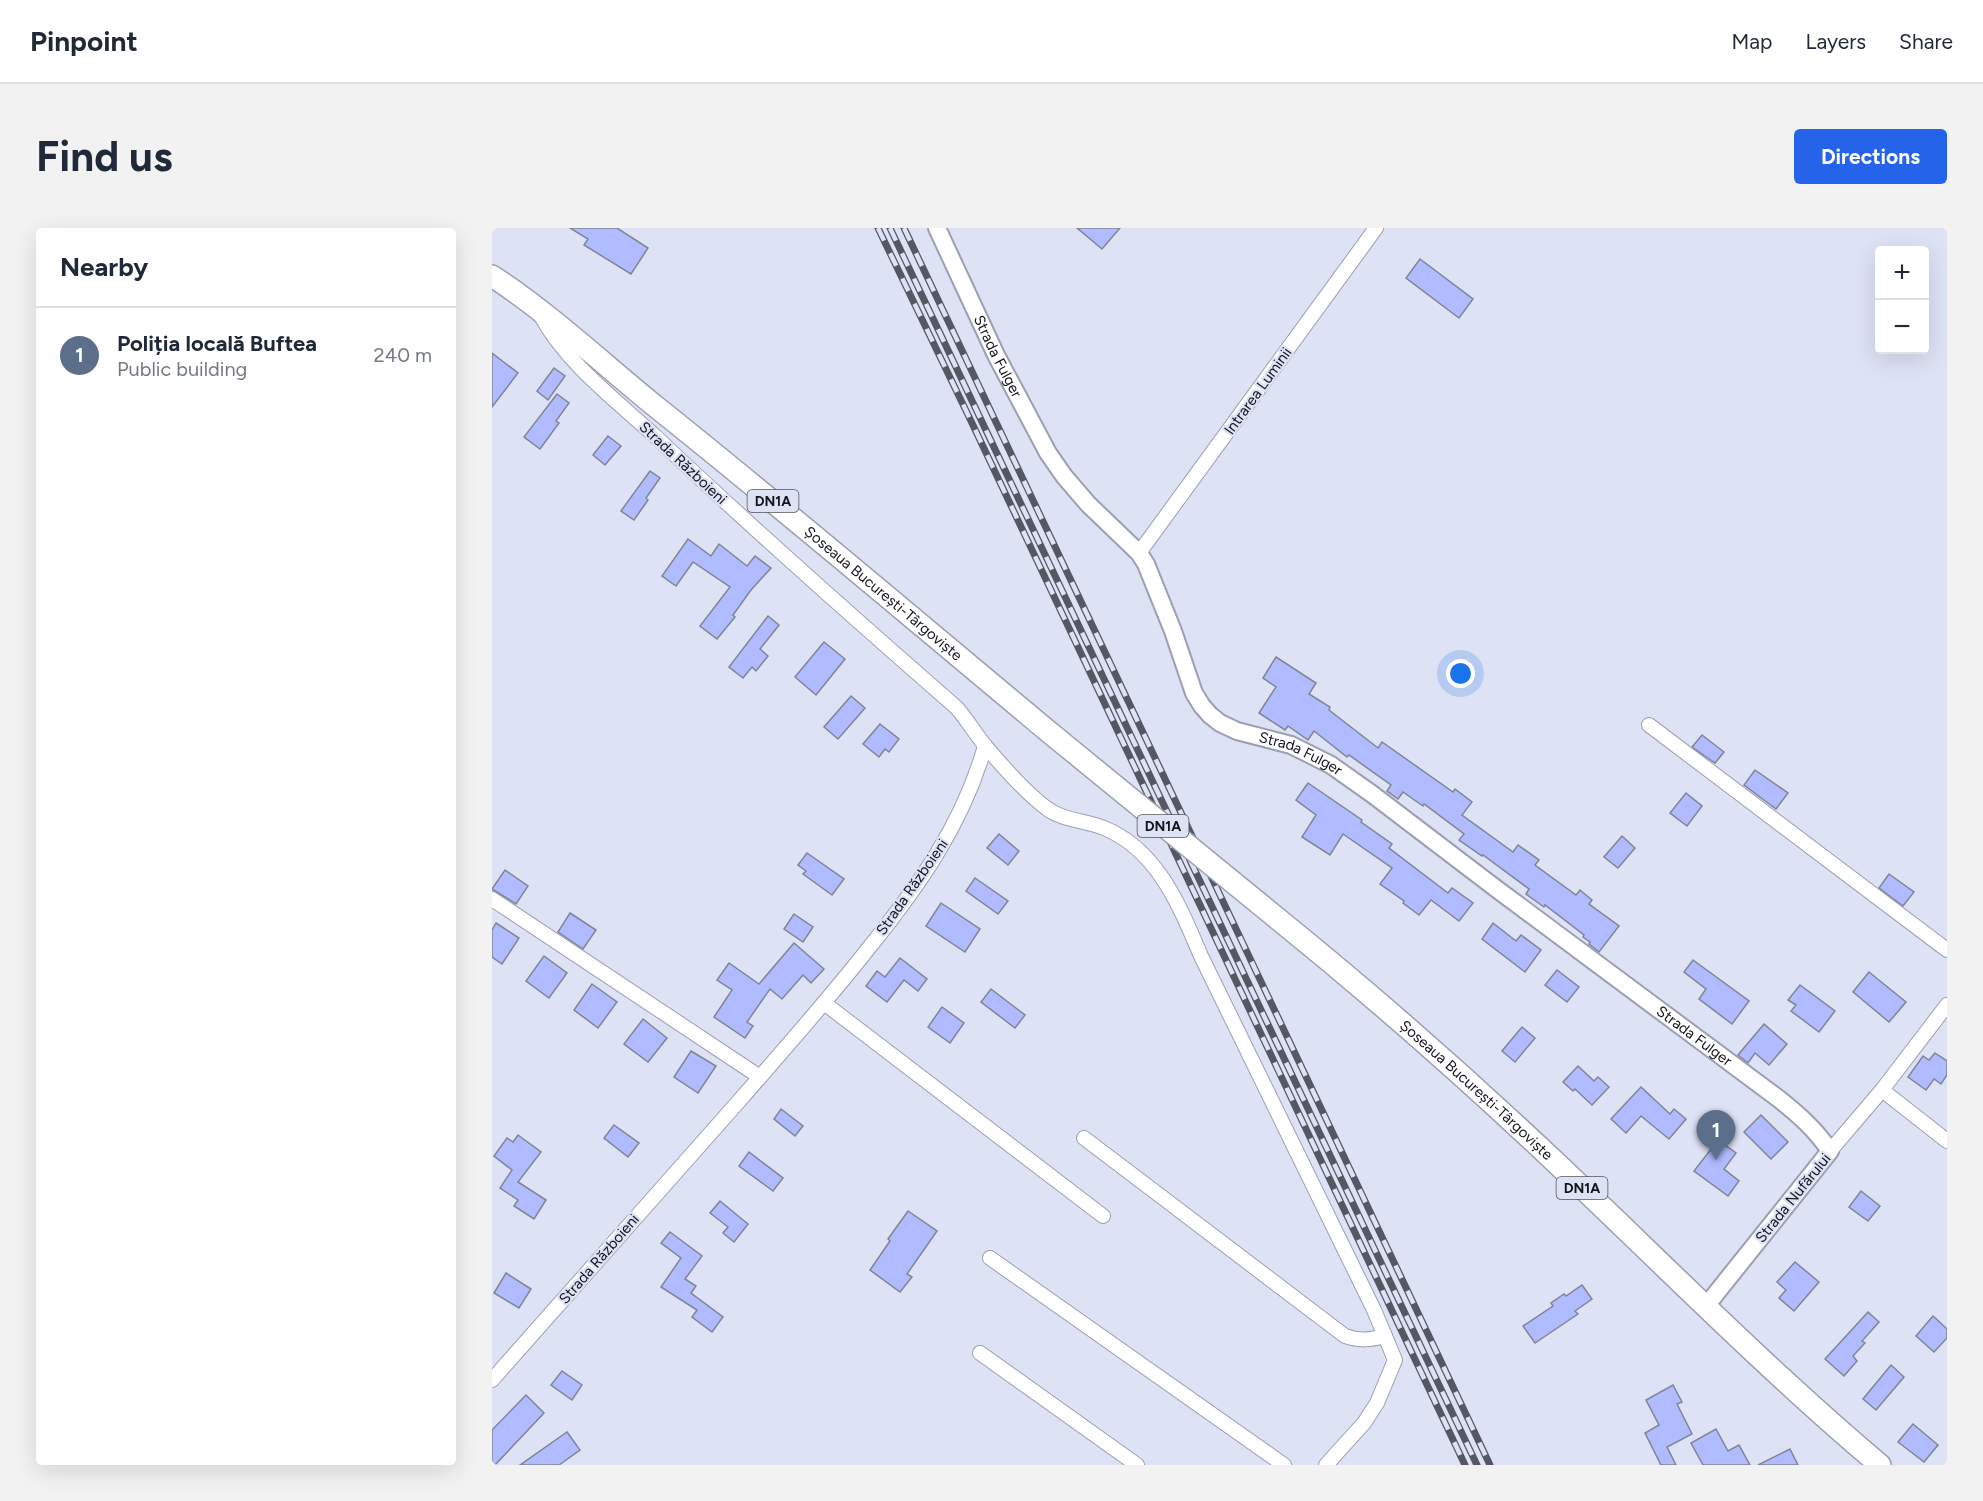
<!DOCTYPE html>
<meta charset="utf-8">
<style>
:root{--surface:#fff;--page:#f2f2f3;--text:#1f2937;--muted:#747a83;--line:#e0e1e3;--accent:#2563eb}
body{margin:0;font-family:Figtree,sans-serif;background:var(--page);color:var(--text)}
.controls{position:absolute;right:18px;top:18px;display:grid;overflow:hidden;border-radius:6px;box-shadow:0 6px 24px #0002}
.controls button{width:54px;height:54px;display:grid;place-items:center;padding:0;border:0;border-bottom:2px solid var(--line);background:var(--surface);color:var(--text);font:30px sans-serif}
.you{position:absolute;left:969px;top:446px;width:21px;height:21px;margin:-15px;border:4px solid #fff;border-radius:50%;background:#1a73e8;box-shadow:0 0 0 9px #1a73e833}
.badge{display:grid;place-items:center;width:39px;height:39px;border-radius:50%;background:var(--accent);color:#fff;font-size:20px;font-weight:700}
.pin{position:absolute;translate:-50% -50px;filter:drop-shadow(0 2px 3px #0008)}
.pin::after{content:'';position:absolute;top:32px;width:21px;height:18px;background:inherit;clip-path:polygon(0 0,100% 0,50% 100%)}
.list{margin:0;padding:0;list-style:none}
h2{display:flex;justify-content:space-between;align-items:center;height:78px;margin:0;padding:0 24px;font-size:26px}
h2 small{font-size:20px;font-weight:400;color:var(--muted)}
.list li{display:grid;grid-template-columns:39px 1fr auto;gap:18px;align-items:center;box-sizing:border-box;height:96px;padding:0 24px;border-top:2px solid var(--line)}
.list b{display:block;font-size:22px;white-space:nowrap}
.list p{margin:0;font-size:20px;white-space:nowrap;color:var(--muted)}
.list em{font-size:20px;font-style:normal;color:var(--muted)}
.map{position:relative;flex:none;width:1455px;height:1237px;overflow:hidden;border-radius:6px}
header{display:flex;align-items:center;gap:36px;box-sizing:border-box;height:84px;padding:0 30px;background:var(--surface);border-bottom:2px solid var(--line)}
header strong{font-size:28px}
nav{display:flex;gap:33px;margin-inline-start:auto;font-size:21px}
.intro{display:flex;align-items:center;justify-content:space-between;box-sizing:border-box;height:144px;padding:0 36px}
h1{margin:0;font-size:42px}
.button{padding:15px 27px;border-radius:6px;background:var(--accent);color:#fff;font-size:21px;font-weight:700}
main{display:flex;gap:36px;padding:0 36px}
aside{flex:1;background:var(--surface);border-radius:6px;box-shadow:0 6px 24px #0002}
.map>svg:first-child{display:block}
</style>
<header>
<strong>Pinpoint</strong>
<nav><a>Map</a><a>Layers</a><a>Share</a></nav>
</header>
<div class="intro"><h1>Find us</h1><a class="button">Directions</a></div>
<main>
<aside>
<h2>Nearby<small></small></h2>
<ul class="list">
<li><span class="badge" style="background:#5c6f8a">1</span><div><b>Poliția locală Buftea</b><p>Public building</p></div><em>240 m</em></li>
</ul>
</aside>
<div class="map">
<svg width="1455" height="1237" viewBox="0 0 1455 1237">
<rect width="100%" height="100%" fill="#dee2f5"/>
<g fill="#b0bcff" stroke="#808495" stroke-width="1.5">
<polygon points="78,0 125,0 156,20 139,46 92,17 96,11"/>
<polygon points="585,0 628,0 610,21"/>
<polygon points="928,31 981,71 967,90 914,50"/>
<polygon points="0,125 26,145 0,179"/>
<polygon points="62,140 73,148 56,172 45,163"/>
<polygon points="65,166 77,175 64,193 67,195 48,221 32,209"/>
<polygon points="116,208 129,218 113,237 101,227"/>
<polygon points="158,243 168,250 154,270 156,272 142,292 129,283"/>
<polygon points="196,311 219,328 227,316 255,338 263,328 279,340 259,362 241,387 243,389 225,411 208,398 238,359 201,334 184,358 170,348"/>
<polygon points="276,388 287,397 268,421 276,428 264,443 260,439 251,450 237,439"/>
<polygon points="332,414 353,431 324,467 303,449"/>
<polygon points="784,429 824,455 817,466 838,479 837,482 886,520 890,514 961,564 963,561 980,574 970,587 1021,624 1026,617 1047,632 1043,637 1084,667 1088,662 1100,672 1097,676 1127,698 1107,724 1097,716 1098,714 1091,709 1092,707 1053,677 1052,679 1034,666 1037,661 991,627 990,628 967,612 972,606 932,576 931,578 911,564 906,571 895,563 899,557 857,527 855,529 822,503 816,512 796,498 793,502 767,485 784,459 771,450"/>
<polygon points="359,468 373,480 346,511 332,499"/>
<polygon points="388,496 407,511 397,524 393,521 387,529 371,516"/>
<polygon points="1210,507 1232,524 1223,535 1200,519"/>
<polygon points="1263,542 1296,565 1284,581 1252,557"/>
<polygon points="816,555 870,592 869,594 900,616 897,620 956,665 960,660 981,675 967,693 939,672 927,687 911,675 912,673 888,656 900,640 851,606 838,627 810,609 824,587 804,572"/>
<polygon points="1194,565 1210,578 1195,598 1178,585"/>
<polygon points="507,606 527,623 516,637 495,620"/>
<polygon points="1130,608 1143,620 1126,640 1112,629"/>
<polygon points="315,625 352,651 340,667 311,646 314,643 306,637"/>
<polygon points="13,642 36,658 24,676 0,661"/>
<polygon points="1397,646 1422,664 1411,678 1387,660"/>
<polygon points="483,650 516,673 506,686 474,663"/>
<polygon points="449,675 488,701 473,724 434,698"/>
<polygon points="78,685 104,702 91,721 66,704"/>
<polygon points="302,686 321,699 311,714 292,701"/>
<polygon points="4,695 27,710 10,736 0,729 0,702"/>
<polygon points="1001,695 1024,713 1029,707 1049,722 1033,744 990,711"/>
<polygon points="302,715 332,741 319,755 311,747 290,771 278,761 255,794 261,798 253,810 222,789 240,762 225,752 237,735 267,756"/>
<polygon points="52,728 75,745 57,770 34,753"/>
<polygon points="408,730 435,751 426,763 412,752 395,774 374,758 385,743 393,749"/>
<polygon points="1201,732 1257,773 1240,796 1207,771 1214,761 1192,744"/>
<polygon points="1065,742 1087,759 1075,774 1053,757"/>
<polygon points="1377,744 1414,774 1397,794 1361,764"/>
<polygon points="100,756 125,774 106,800 82,782"/>
<polygon points="1308,757 1343,783 1327,804 1299,783 1304,777 1296,772"/>
<polygon points="499,761 533,787 523,800 489,774"/>
<polygon points="450,779 472,795 458,815 436,799"/>
<polygon points="151,791 175,810 156,834 132,816"/>
<polygon points="1272,796 1295,816 1277,837 1263,825 1256,835 1246,827"/>
<polygon points="1030,799 1043,810 1023,834 1010,823"/>
<polygon points="199,823 224,838 206,865 182,849"/>
<polygon points="1443,825 1455,833 1455,847 1449,856 1442,851 1434,862 1416,849 1431,828 1437,832"/>
<polygon points="1086,838 1102,853 1106,849 1117,859 1100,877 1083,861 1081,863 1071,854"/>
<polygon points="1149,859 1178,886 1182,881 1194,891 1177,911 1149,888 1134,905 1119,891"/>
<polygon points="289,881 311,898 303,908 282,891"/>
<polygon points="1269,887 1296,914 1279,931 1252,904"/>
<polygon points="122,897 147,915 136,929 112,910"/>
<polygon points="26,907 49,924 26,954 54,972 42,991 22,978 26,972 8,960 20,942 2,928 15,910 21,914"/>
<polygon points="1226,912 1244,925 1232,941 1247,953 1236,968 1202,943"/>
<polygon points="257,924 291,950 281,963 247,938"/>
<polygon points="1369,963 1388,978 1376,993 1357,979"/>
<polygon points="228,973 256,996 242,1014 231,1005 236,999 218,985"/>
<polygon points="416,983 445,1003 415,1046 420,1049 408,1064 378,1042 398,1013 396,1011"/>
<polygon points="178,1004 210,1028 193,1051 204,1058 199,1065 231,1089 220,1104 200,1089 205,1082 169,1059 189,1030 169,1015"/>
<polygon points="1303,1034 1327,1054 1302,1083 1287,1070 1294,1062 1285,1054"/>
<polygon points="14,1045 39,1061 27,1080 2,1065"/>
<polygon points="1090,1057 1100,1071 1083,1083 1086,1086 1043,1115 1031,1098 1061,1078 1059,1075 1072,1066 1074,1068"/>
<polygon points="1376,1084 1387,1094 1370,1113 1373,1115 1361,1128 1365,1133 1352,1148 1333,1131"/>
<polygon points="1441,1088 1455,1101 1455,1110 1442,1124 1424,1108"/>
<polygon points="1399,1137 1412,1149 1384,1182 1371,1171"/>
<polygon points="70,1143 90,1157 80,1172 59,1157"/>
<polygon points="1181,1157 1190,1174 1185,1176 1200,1206 1175,1219 1184,1237 1169,1237 1153,1205 1167,1197 1154,1172"/>
<polygon points="34,1167 52,1185 3,1237 0,1237 0,1202"/>
<polygon points="1421,1196 1446,1217 1432,1234 1406,1214"/>
<polygon points="1224,1201 1236,1223 1247,1217 1258,1237 1211,1237 1199,1215"/>
<polygon points="75,1204 88,1222 67,1237 28,1237"/>
<polygon points="1298,1221 1306,1237 1266,1237"/>
</g>
<g fill="none" stroke-linecap="round" stroke-linejoin="round">
<defs>
<g id="minor">
<path d="M 49,88 C 75,136 124,172 164,209 C 262,302 363,391 465,480 C 476,493 484,507 495,520 C 512,540 532,563 553,579 C 570,593 593,592 612,600 C 666,622 688,679 709,728 L 882,1082 L 903,1132 L 885,1175 L 872,1195 L 834,1237"/>
<polyline points="647,325 884,0"/>
<polyline points="1157,497 1455,722"/>
<polyline points="0,671 268,849"/>
<polyline points="332,775 611,988"/>
<polyline points="1390,862 1455,913"/>
<path d="M 592,910 L 853,1108 C 867,1113 878,1112 893,1108"/>
<polyline points="1338,923 1390,862 1455,777"/>
<polyline points="498,1030 792,1237"/>
<polyline points="488,1125 645,1237"/>
<path d="M 0,1152 C 82,1059 165,966 247,873 C 291,823 335,773 376,721 C 426,659 471,596 493,518"/>
</g>
<g id="tertiary">
<path id="s1" d="M 445,0 L 504,127 L 556,225 L 572,248 L 596,276 L 647,325 L 654,336 L 681,403 L 702,465 L 710,478 L 718,487 L 728,495 L 745,503 L 799,517 L 839,537 L 880,566 L 1006,662 L 1287,871 C 1307,887 1324,902 1338,923 L 1214,1078"/>
</g>
<g id="primary">
<path id="s2" d="M 0,48 C 58,86 109,134 163,178 C 296,284 426,395 557,504"/>
<path id="s3" d="M 786,691 C 880,767 971,847 1059,930 C 1168,1033 1273,1140 1388,1237"/>
</g>
</defs>
<use href="#minor" stroke="#9b9fb1" stroke-width="16"/>
<use href="#tertiary" stroke="#9b9fb1" stroke-width="20"/>
<use href="#primary" stroke="#9b9fb1" stroke-width="24"/>
<use href="#minor" stroke="#fff" stroke-width="14"/>
<use href="#tertiary" stroke="#fff" stroke-width="16"/>
<use href="#primary" stroke="#fff" stroke-width="21"/>
<defs>
<g id="rail">
<polyline points="386,0 479,193 973,1237"/>
<polyline points="398,0 985,1237"/>
<polyline points="412,0 998,1237"/>
</g>
</defs>
<use href="#rail" stroke="#555762" stroke-width="7"/>
<use href="#rail" stroke="#dee2f5" stroke-width="4.5" stroke-dasharray="14" stroke-linecap="butt"/>
<defs>
<polyline id="primary-bridge" points="557,504 786,691"/>
</defs>
<use href="#primary-bridge" stroke="#9b9fb1" stroke-width="24" stroke-linecap="butt"/>
<use href="#primary-bridge" stroke="#fff" stroke-width="21"/>
</g>
<g text-anchor="middle" dominant-baseline="central" stroke-width="4.5" stroke-linejoin="round" paint-order="stroke">
<g fill="#dee2f5" stroke="#51525d" stroke-width="1.5">
<rect x="255.5" y="262" width="51" height="22" rx="4.5"/>
<rect x="645.5" y="587" width="51" height="22" rx="4.5"/>
<rect x="1064.5" y="949" width="51" height="22" rx="4.5"/>
</g>
<g font-size="14" font-weight="bold" fill="#14151c">
<text x="281" y="273">DN1A</text>
<text x="671" y="598">DN1A</text>
<text x="1090" y="960">DN1A</text>
</g>
<g font-size="15" fill="#14151c" stroke="#dee2f5">
<text stroke="none"><textPath href="#s1" startOffset="142">Strada Fulger</textPath></text>
<text transform="translate(766 163) rotate(-54)">Intrarea Luminii</text>
<text transform="translate(191 235) rotate(43)">Strada Războieni</text>
<text stroke="none"><textPath href="#s2" startOffset="504">Șoseaua București-Târgoviște</textPath></text>
<text stroke="none"><textPath href="#s1" startOffset="664">Strada Fulger</textPath></text>
<text transform="translate(420 659) rotate(-55)">Strada Războieni</text>
<text stroke="none"><textPath href="#s1" startOffset="1150">Strada Fulger</textPath></text>
<text stroke="none"><textPath href="#s3" startOffset="262">Șoseaua București-Târgoviște</textPath></text>
<text transform="translate(1301 970) rotate(-51)">Strada Nufărului</text>
<text transform="translate(107 1031) rotate(-49)">Strada Războieni</text>
</g>
</g>
</svg>
<div class="controls">
<button>+</button>
<button>−</button>
</div>
<div class="you"></div>
<div class="pin badge" style="left:1224px;top:932px;background:#5c6f8a">1</div>
</div>
</main>
